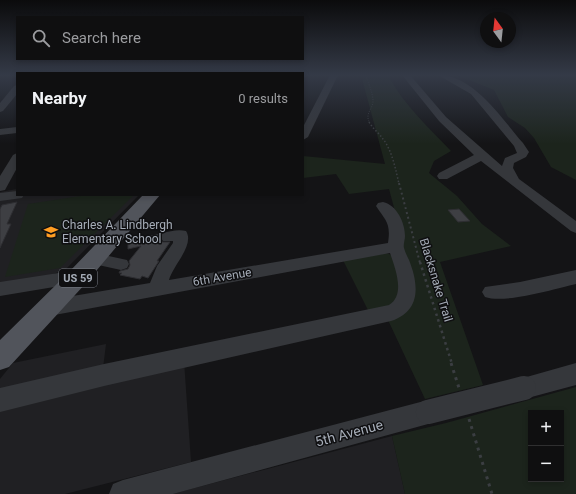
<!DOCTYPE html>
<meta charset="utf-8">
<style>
:root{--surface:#0f0f10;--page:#181819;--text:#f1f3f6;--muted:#9b9c9f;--line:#2f2f30}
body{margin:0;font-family:Roboto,sans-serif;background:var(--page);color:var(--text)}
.controls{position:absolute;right:12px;bottom:12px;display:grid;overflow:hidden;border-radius:0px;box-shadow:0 2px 6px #0003}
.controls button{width:36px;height:36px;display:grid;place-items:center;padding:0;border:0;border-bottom:1px solid var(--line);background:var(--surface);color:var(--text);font:20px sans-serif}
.compass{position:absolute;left:480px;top:12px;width:36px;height:36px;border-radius:50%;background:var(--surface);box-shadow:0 2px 6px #0003;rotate:345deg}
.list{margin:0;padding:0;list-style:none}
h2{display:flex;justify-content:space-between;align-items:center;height:52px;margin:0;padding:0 16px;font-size:17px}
h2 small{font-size:13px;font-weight:400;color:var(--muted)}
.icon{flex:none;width:22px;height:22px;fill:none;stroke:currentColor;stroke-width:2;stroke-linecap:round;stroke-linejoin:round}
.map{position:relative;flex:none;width:576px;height:494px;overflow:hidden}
.search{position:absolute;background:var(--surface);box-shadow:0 2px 6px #0003;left:16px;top:16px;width:288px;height:44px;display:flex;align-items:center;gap:10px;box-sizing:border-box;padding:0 14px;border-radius:0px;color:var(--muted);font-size:15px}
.panel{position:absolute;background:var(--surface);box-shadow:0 2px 6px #0003;left:16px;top:72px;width:288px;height:124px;border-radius:0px}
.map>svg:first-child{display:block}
</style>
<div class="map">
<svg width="576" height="494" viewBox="0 0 576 494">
<rect width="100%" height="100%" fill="#141416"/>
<g fill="#202023">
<polygon points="17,189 17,195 139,195 66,269 51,275 0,283 0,192"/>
<polygon points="106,344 103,368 0,392 0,379 13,363"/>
<polygon points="184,361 191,462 65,494 0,494 0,404"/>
<polygon points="392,436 405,494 172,494"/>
</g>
<g fill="#1c241c" fill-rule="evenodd">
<path d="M 361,75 L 388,75 C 403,104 429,128 451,151 L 434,161 L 429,173 L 457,196 L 482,224 L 511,246 L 440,262 L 483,385 L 425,399 L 388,320 L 398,316 L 403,241 L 389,189 L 349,194 L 336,174 L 303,178 L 303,156 L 385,164 Z"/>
<polygon points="457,75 576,75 576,180 551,167 534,138 525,128 508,117 494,90"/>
<polygon points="87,195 134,195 60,268 5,277 28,204"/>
<polygon points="381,252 389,254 394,257 401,285 396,303 369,312 342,258"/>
<path d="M 576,387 L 576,494 L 405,494 L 392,436 L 446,423 ZM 531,413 L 561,413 L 561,479 L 531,479 Z"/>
</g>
<g fill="#3e3f43" stroke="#2e2e32">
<polygon points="17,202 7,224 11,224 0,248 0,209 2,205"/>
<polygon points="459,209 470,221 458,222 448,210"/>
<polygon points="160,234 158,237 162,242 170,242 157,261 159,261 148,278 142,276 140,279 120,275 122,273 119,273 120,271 128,269 130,265 129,261 141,246 128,249 128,241"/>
</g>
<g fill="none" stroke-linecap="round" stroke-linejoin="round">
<path stroke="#3b3e42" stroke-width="1" stroke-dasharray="1 1.5" stroke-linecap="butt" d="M 366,75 C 368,83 373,93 373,101 C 373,109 364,114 370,123"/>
<path stroke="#3b3e42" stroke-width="1.5" stroke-dasharray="1.5 2" stroke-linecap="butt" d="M 369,122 C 373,129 379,133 383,139 C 392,150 396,171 399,184"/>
<polyline stroke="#3b3e42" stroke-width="2" stroke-dasharray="2 3" stroke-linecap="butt" points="399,183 420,263"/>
<polyline stroke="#3b3e42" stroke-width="2.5" stroke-dasharray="2.5 3.5" stroke-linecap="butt" points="420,262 452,364"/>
<g stroke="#3b3e42" stroke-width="3" stroke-dasharray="3 4.5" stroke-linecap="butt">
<polyline points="451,363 459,388"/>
<polyline points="469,419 492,494"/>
</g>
<g fill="#35373b" fill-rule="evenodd">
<polygon points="330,75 338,75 308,137 303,140 303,127"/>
<path d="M 402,75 L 410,75 L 446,117 L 502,166 L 505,158 L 517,153 L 514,146 L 471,94 L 438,75 C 474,75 501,118 523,143 L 529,152 L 526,157 L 514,163 L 513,168 L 519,179 L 576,221 L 576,233 L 571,231 L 481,161 L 447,179 L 439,179 L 437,176 L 439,173 L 474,155 L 439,121 Z"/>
<polygon points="17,85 17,94 3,111 0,112 0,103 14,86"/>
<polygon points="17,127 17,133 0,135 0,129"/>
<polygon points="17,153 17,168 5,190 0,191 0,176 13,155"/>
<polygon points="17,191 17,195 24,195 22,198 0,201 0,193"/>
<path d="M 383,202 C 397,205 405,223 405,236 C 405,240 403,245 404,248 C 405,252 407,256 409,260 C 419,285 421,311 391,321 L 104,386 L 0,412 L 0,388 L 104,364 L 389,305 C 406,295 395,268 390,253 L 49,316 L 42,313 L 40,308 L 42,303 L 49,300 L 150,283 L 157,266 L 173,243 L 173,241 L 163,241 L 160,237 L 163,233 C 170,231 179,229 186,231 C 195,245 173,265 169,280 L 388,243 C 391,223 386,221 376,206 L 378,203 Z"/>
<polygon points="95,253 127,260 129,264 127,268 121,270 89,263 87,259 89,255"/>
<polygon points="78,270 84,272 87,277 84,282 0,296 0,282"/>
<path d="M 576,270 L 576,284 C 554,289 505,304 485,297 L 482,292 L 485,287 L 520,282 Z"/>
<polygon points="576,363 576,385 524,399 516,396 513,388 516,380"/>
<polygon points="428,400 436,404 440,412 436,420 428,424 173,494 109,494 113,484 123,480"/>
</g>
<polygon fill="#51545b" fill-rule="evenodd" points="143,195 160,195 86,283 9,367 0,370 0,340 70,271"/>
<polyline stroke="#35373b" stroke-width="24" points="428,412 524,388"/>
</g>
<linearGradient id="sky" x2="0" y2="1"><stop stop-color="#0b0b0c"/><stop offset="0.52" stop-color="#343a47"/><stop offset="1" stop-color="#343a47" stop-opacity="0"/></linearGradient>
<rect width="576" height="144" fill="url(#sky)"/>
<defs>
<symbol id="school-bare" viewBox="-9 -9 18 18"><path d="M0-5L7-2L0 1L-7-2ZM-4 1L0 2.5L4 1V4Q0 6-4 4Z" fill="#ff9e23" stroke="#0f0f11" stroke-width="2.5" paint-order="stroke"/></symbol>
</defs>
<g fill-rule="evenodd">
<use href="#school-bare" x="41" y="222" width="20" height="20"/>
</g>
<g text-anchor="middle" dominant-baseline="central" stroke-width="3" stroke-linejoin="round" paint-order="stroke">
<rect fill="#0f0f11" stroke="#787d85" stroke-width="1" x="59" y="269" width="38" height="18" rx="3"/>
<g font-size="11" font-weight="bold" fill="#a5acb7">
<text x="78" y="278">US 59</text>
</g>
<g font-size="12" fill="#a5acb7" stroke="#0f0f11" text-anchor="start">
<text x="62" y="225">Charles A. Lindbergh<tspan x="62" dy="14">Elementary School</tspan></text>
</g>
<g font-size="12" fill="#a5acb7" stroke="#0f0f11">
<text transform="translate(222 277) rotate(-10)">6th Avenue</text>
<text transform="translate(436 280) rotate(73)">Blacksnake Trail</text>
</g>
<g font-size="14" fill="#a5acb7" stroke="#0f0f11">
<text transform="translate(349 433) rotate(-15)">5th Avenue</text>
</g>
</g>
</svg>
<div class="controls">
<button>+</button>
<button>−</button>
</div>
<svg class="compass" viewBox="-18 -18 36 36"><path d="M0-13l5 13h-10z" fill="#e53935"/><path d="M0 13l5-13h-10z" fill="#9b9c9f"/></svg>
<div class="search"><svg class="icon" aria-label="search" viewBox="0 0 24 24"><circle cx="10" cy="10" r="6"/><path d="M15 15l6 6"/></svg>Search here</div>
<section class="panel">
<h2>Nearby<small>0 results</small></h2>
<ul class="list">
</ul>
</section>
</div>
